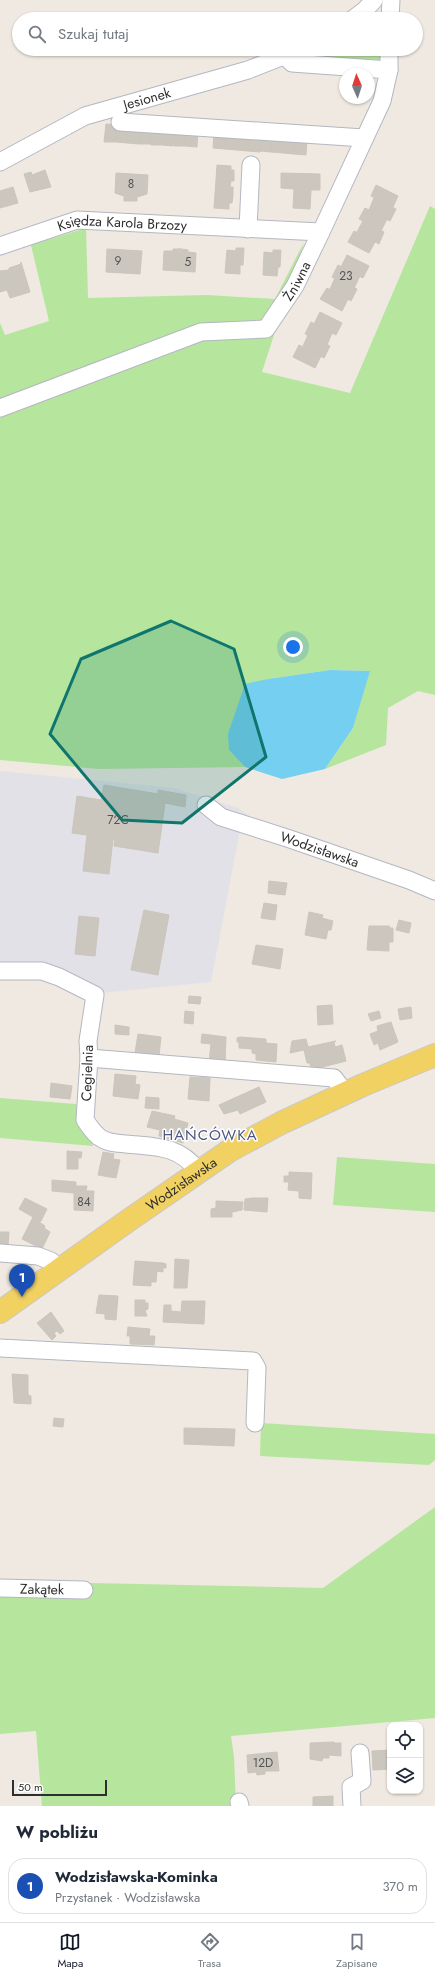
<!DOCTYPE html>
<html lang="pl">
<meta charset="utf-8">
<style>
:root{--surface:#fff;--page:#f2f2f3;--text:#1f2937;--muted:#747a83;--line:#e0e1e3;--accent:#111827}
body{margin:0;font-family:Jost,sans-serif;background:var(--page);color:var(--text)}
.controls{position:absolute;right:12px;bottom:12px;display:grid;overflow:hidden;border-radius:8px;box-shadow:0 1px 3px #0004}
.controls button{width:36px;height:36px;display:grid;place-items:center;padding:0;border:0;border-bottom:1px solid var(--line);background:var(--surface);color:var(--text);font:20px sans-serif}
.compass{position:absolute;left:339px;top:68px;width:36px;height:36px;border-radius:50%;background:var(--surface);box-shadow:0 1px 3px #0004;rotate:357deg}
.scale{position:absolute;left:12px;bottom:10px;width:95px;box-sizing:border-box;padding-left:4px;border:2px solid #2e2e2e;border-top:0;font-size:11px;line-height:14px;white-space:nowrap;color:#2e2e2e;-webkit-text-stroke:3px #fff;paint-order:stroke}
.you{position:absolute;left:293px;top:647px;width:14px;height:14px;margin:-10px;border:3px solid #fff;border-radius:50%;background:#1a73e8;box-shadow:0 0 0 6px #1a73e833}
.badge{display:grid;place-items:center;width:26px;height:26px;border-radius:50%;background:var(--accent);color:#fff;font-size:13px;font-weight:700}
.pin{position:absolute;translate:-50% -33px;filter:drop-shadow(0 1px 2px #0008)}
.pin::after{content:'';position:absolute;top:21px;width:14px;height:12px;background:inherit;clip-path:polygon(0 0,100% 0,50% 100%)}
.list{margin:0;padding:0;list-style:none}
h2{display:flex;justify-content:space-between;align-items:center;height:52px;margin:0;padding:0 16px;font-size:17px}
h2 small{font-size:13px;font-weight:400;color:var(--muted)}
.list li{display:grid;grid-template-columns:26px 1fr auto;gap:12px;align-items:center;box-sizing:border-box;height:56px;margin:0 8px 8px;padding:0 8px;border:1px solid var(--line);border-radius:16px}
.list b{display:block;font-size:15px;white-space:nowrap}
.list p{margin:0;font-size:13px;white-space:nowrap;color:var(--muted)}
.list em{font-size:13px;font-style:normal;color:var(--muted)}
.icon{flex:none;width:22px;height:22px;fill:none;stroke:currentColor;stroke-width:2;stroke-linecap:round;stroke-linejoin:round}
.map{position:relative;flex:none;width:435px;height:1806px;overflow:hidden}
.search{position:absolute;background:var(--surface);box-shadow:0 1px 3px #0004;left:12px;right:12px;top:12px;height:44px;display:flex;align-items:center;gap:10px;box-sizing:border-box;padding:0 14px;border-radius:22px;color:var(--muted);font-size:15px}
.sheet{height:116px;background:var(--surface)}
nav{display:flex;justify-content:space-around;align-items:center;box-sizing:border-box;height:56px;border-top:1px solid var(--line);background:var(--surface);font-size:11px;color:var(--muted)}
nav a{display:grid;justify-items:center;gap:2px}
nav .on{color:var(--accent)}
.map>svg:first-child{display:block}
</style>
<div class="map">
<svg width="435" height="1806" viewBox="0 0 435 1806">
<rect width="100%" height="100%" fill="#efe9e1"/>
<polygon fill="#e3e1e8" points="0,771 175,788 238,808 295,846 240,830 211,982 101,993 0,968"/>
<g fill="#b6e59e">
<polygon points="311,49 386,49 382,61 302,59 305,52"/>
<polygon points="430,206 435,209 435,695 418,691 388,708 386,745 325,769 353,728 369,671 330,670 268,679 229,750 245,767 99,769 0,760 0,323 5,335 49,321 31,245 86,228 88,298 207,295 275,299 304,242 262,372 350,393"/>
<polygon points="0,1098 76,1104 93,1146 0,1138"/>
<polygon points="337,1157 435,1164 435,1212 333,1205"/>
<polygon points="261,1423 435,1434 435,1460 429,1465 260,1456"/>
<polygon points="435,1507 435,1718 231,1736 234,1757 236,1806 42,1806 36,1731 0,1734 0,1594 88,1596 90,1583 323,1588"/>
</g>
<polygon fill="#75cff0" points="330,670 370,671 353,728 325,769 282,779 245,767 229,750 228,734 245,684 268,679"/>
<g fill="#cbc7bf" stroke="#cbc5ba">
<polygon points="106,124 117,125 116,142 104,142"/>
<polygon points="117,125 128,126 127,143 116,142"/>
<polygon points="128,126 140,126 139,144 127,143"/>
<polygon points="140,126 151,127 151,144 139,144"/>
<polygon points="151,127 163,128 162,145 151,145"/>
<polygon points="163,128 174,128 173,146 162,145"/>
<polygon points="174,128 186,129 185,146 174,146"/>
<polygon points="186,129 198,130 197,147 185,146"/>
<polygon points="214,131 226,132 225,149 213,148"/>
<polygon points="226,132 238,133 237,150 225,149"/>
<polygon points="238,133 249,133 248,151 237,150"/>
<polygon points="249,133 261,134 260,152 248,151"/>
<polygon points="261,134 272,135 271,152 260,151"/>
<polygon points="272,135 284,136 283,153 271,152"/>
<polygon points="284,136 295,137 294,154 283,153"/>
<polygon points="295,137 307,138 306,155 294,154"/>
<polygon points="217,165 231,166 231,170 234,170 234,181 216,180"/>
<polygon points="45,170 51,187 30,192 24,174 31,172 32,175"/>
<polygon points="116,173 148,175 147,194 137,197 137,201 124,201 124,196 115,193"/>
<polygon points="281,173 320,174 320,190 311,190 310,209 293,208 294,189 281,188"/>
<polygon points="216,180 231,181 230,187 233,187 233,195 215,194"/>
<polygon points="376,185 398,196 393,207 371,196"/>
<polygon points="13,187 18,203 0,208 0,191"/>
<polygon points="215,194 233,195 232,203 229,203 229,209 214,208"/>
<polygon points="374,198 396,209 390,221 369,210"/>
<polygon points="365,208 387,219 381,231 359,219"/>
<polygon points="363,221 384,232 379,244 357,232"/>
<polygon points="354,231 375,242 369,253 348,242"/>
<polygon points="236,248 244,248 243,265 240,265 240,274 225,273 227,250 236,251"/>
<polygon points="107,249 142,251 140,274 106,272"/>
<polygon points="180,249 180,248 179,271 163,270 164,251 173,251 173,249"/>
<polygon points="181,249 188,250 188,252 196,253 195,272 179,271"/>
<polygon points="273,250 281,250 280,267 278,267 277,276 263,275 264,252 273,253"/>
<polygon points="347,255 369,266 363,278 341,267"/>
<polygon points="21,262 30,292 10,298 7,290 0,292 0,271 9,270 9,268 21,264"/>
<polygon points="338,265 360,276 354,288 332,277"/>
<polygon points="335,278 357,289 351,301 330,289"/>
<polygon points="327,288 348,299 342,311 320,299"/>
<polygon points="320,312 342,323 336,335 314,324"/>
<polygon points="311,322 332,333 327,345 305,334"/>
<polygon points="308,335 330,346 324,358 303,346"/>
<polygon points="299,345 321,356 315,368 293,357"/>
<polygon points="104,785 158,794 158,790 186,795 185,807 165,803 158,853 114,846 115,840 113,839 109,874 83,871 87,835 72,833 77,796 101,800"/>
<polygon points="269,881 287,883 285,895 268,893"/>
<polygon points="264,903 277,905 275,920 261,918"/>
<polygon points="144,910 169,915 158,975 131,970"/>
<polygon points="309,912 323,915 322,918 333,921 331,930 328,930 326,939 305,935"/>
<polygon points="79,916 99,918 95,956 75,954"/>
<polygon points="399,920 411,923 409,933 396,930"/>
<polygon points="369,926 389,926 390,928 393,928 393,942 389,942 389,951 367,950"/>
<polygon points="256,945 283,949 280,969 252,964"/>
<polygon points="189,996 201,997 200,1004 188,1003"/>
<polygon points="332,1005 333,1024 318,1025 317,1006"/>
<polygon points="411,1007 412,1018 400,1020 398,1009"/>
<polygon points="185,1011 194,1012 193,1024 184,1023"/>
<polygon points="379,1011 381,1018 371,1021 368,1014"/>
<polygon points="391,1022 398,1042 380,1050 378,1043 374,1045 370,1034 378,1031 377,1026"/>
<polygon points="115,1025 129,1027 129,1035 115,1034"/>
<polygon points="138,1034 161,1037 159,1056 135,1053"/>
<polygon points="202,1034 226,1037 225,1063 209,1062 211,1044 201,1043"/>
<polygon points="240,1037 266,1039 266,1043 277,1044 276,1062 256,1060 256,1054 252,1053 252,1049 239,1048 239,1042 237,1042 237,1038"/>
<polygon points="306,1039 308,1047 336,1041 334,1042 335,1047 342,1045 346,1061 311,1070 310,1063 307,1063 304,1050 290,1053 292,1041"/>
<polygon points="115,1074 136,1076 135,1084 140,1085 138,1099 113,1096"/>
<polygon points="190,1077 210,1078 209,1101 188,1099"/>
<polygon points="51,1083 72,1086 70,1099 50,1097"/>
<polygon points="259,1087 266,1102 240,1114 238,1110 224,1114 219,1105"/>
<polygon points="146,1097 159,1098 159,1109 145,1108"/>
<polygon points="152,1111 175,1116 174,1119 188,1123 183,1143 159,1136 160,1130 147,1127"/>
<polygon points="67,1151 82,1152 81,1158 78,1158 78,1169 67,1169"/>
<polygon points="103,1152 114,1154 113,1159 120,1160 116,1178 98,1175"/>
<polygon points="289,1172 312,1173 311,1199 299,1198 299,1191 288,1190 289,1182 284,1182 284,1176 289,1176"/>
<polygon points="52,1180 76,1182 76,1186 87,1186 86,1191 94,1191 93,1211 74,1210 74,1193 52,1191"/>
<polygon points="25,1198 47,1209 41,1221 39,1222 45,1226 44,1228 50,1232 42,1249 22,1239 33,1217 19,1209"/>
<polygon points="252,1198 268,1198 267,1212 244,1210 245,1199"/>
<polygon points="216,1201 243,1202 242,1210 232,1212 232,1217 211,1217 211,1209 216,1208"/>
<polygon points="0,1232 9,1232 8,1246 0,1246"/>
<polygon points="175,1259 189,1260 187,1288 174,1288"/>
<polygon points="135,1261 163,1263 166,1264 166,1268 163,1268 163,1272 157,1271 156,1282 151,1282 151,1286 133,1285"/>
<polygon points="99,1295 118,1296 116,1320 105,1319 105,1314 96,1313"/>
<polygon points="135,1300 145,1300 145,1303 148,1303 148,1309 145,1310 147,1316 135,1316"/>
<polygon points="182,1301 205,1301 204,1324 163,1322 164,1305 171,1305 171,1311 181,1312"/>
<polygon points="51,1312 64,1331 60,1334 57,1331 54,1333 56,1336 52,1340 37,1323"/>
<polygon points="128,1327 150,1329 149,1336 155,1336 154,1345 130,1344 130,1336 127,1336"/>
<polygon points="12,1374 28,1375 28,1395 31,1396 31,1404 14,1403"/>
<polygon points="54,1418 64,1419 63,1427 53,1426"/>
<polygon points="184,1428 235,1429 234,1446 184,1444"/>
<polygon points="334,1742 334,1743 341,1743 341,1756 329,1755 329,1758 323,1758 322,1761 310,1759 310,1743"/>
<polygon points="390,1750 390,1769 373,1770 372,1751"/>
<polygon points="277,1752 279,1771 265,1771 265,1774 257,1775 256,1772 248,1773 247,1755"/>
<polygon points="333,1796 333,1806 313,1806 313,1797"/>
</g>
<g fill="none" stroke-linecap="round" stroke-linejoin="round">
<defs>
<g id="minor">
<polyline points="353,19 365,10 374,0"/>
<polyline points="390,19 391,0"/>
<polyline points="389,70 389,49"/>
<polyline points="120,122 364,138"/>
<path id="s1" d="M 0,162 L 85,116 L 248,70 L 301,49"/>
<polyline points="248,229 251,165"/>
<path id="s2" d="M 0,246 L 77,220 L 321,232"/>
<path id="s3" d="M 0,408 L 201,332 L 266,329 L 295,286 L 321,232 L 382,101 L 389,70 L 292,63 L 285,56"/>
<path id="s4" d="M 206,805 L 221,817 L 287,838 L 409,880 L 435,891"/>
<path d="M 0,971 L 42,971 L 59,977 L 95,995 L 88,1041 L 89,1058 L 85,1120 C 89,1126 94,1133 99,1137 C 107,1143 116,1143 126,1144 C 155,1147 179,1145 198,1171"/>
<polyline points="89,1058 334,1078 346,1094"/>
<polyline points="0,1253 38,1256 51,1261 59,1270"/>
<polyline points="0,1348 253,1361 257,1368 255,1423"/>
<path id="s5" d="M 0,1588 L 84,1590"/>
<polyline points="239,1802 240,1806"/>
<polyline points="352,1806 351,1787 362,1781 360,1753"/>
</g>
<g id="major">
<path id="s6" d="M 0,1312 L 129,1220 L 229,1151 L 281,1123 L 363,1085 L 435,1055"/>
</g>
</defs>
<use href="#minor" stroke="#b4b7c1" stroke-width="19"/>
<use href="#major" stroke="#c9c9c9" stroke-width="24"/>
<use href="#minor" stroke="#fff" stroke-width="17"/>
<use href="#major" stroke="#f2d163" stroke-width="22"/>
</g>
<path fill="#0f766e" fill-opacity="0.2" stroke="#0f766e" stroke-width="3" stroke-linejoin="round" d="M 171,621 L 234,649 L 266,757 L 182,823 L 122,820 L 50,734 L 81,659 Z"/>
<g text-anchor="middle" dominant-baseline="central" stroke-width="3" stroke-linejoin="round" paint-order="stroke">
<g font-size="12" fill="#555452">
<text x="131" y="184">8</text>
<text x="118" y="261">9</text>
<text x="188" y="262">5</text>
<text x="346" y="276">23</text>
<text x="118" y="820">72C</text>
<text x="84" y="1202">84</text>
<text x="263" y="1763">12D</text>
</g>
<g font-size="14" fill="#2e2e2e" stroke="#fff">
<text stroke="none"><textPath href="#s1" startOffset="161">Jesionek</textPath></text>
<text stroke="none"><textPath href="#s2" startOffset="126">Księdza Karola Brzozy</textPath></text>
<text stroke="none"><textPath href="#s3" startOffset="337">Żniwna</textPath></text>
<text stroke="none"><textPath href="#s4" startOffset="123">Wodzisławska</textPath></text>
<text transform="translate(87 1073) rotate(-88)">Cegielnia</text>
<text stroke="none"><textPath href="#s6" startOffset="222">Wodzisławska</textPath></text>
<text stroke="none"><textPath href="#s5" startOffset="42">Zakątek</textPath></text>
</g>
<g font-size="15" letter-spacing="1" fill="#4d5680" stroke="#fff">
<text x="210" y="1135">HAŃCÓWKA</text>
</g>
</g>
</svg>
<div class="controls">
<button><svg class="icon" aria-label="locate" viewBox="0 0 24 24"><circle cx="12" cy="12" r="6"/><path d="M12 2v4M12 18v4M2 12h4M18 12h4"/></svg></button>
<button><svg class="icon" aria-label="layers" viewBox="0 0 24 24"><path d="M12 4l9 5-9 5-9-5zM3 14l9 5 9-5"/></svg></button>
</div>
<svg class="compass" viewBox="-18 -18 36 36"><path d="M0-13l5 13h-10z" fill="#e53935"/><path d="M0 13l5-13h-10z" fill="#747a83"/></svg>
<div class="scale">50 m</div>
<div class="you"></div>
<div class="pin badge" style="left:22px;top:1297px;background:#1a4fb4">1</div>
<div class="search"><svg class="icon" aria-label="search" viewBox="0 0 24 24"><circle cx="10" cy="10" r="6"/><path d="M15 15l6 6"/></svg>Szukaj tutaj</div>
</div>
<section class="sheet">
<h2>W pobliżu<small></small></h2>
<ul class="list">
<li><span class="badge" style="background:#1a4fb4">1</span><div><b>Wodzisławska-Kominka</b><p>Przystanek · Wodzisławska</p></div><em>370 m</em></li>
</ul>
</section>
<nav>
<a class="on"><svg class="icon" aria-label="map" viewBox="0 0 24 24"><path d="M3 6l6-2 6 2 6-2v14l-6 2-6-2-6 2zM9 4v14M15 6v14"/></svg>Mapa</a>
<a><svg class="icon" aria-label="directions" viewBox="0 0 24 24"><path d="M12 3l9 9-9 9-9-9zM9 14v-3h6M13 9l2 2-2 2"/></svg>Trasa</a>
<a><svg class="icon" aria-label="saved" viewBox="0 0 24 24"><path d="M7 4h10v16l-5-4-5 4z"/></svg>Zapisane</a>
</nav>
